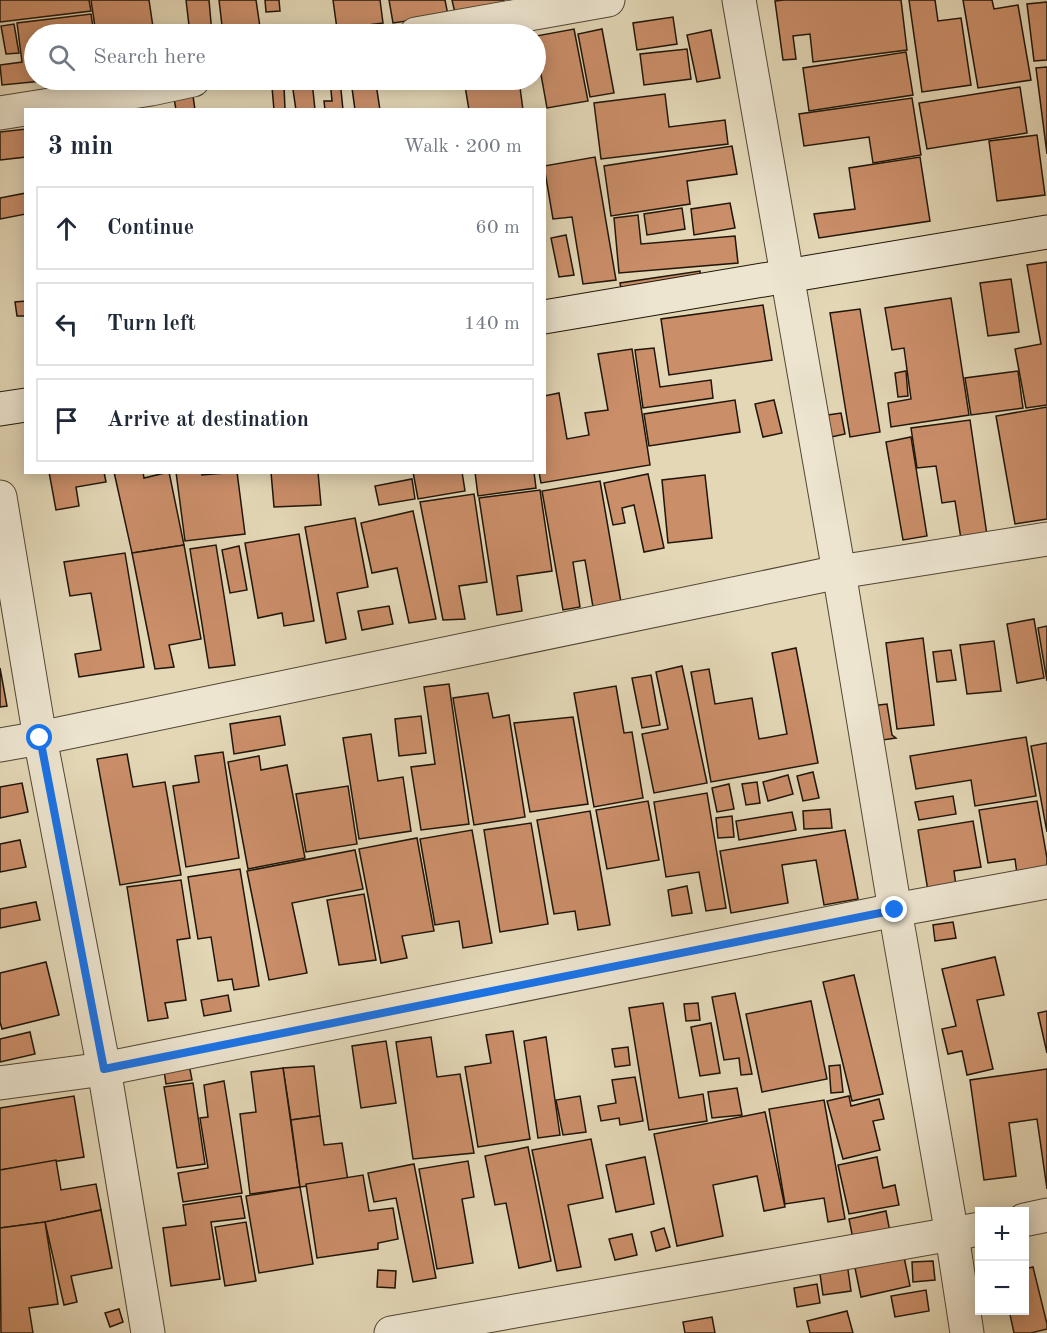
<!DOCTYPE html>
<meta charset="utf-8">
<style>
:root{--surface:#fff;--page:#f6f6f7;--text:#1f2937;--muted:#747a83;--line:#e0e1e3}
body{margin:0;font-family:"Old Standard TT",serif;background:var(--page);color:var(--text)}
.controls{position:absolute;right:18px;bottom:18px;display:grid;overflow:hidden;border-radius:0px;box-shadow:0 3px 15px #0003}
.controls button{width:54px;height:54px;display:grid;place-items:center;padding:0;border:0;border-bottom:2px solid var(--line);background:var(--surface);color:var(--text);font:30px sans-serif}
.stop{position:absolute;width:18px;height:18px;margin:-14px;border:4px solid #1a73e8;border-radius:50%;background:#fff}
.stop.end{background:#1a73e8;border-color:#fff;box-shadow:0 2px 6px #0008}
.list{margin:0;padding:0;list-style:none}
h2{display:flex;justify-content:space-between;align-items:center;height:78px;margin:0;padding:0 24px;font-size:26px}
h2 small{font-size:20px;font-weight:400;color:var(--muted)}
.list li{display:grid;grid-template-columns:39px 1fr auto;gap:18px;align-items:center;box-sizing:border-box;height:84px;margin:0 12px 12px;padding:0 12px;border:2px solid var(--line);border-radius:0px}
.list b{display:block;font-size:22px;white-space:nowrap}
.list em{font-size:20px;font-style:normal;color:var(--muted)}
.icon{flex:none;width:33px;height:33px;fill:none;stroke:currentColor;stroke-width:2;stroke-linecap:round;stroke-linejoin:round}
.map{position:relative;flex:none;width:1047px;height:1333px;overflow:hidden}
.search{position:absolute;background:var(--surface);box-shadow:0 3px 15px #0003;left:24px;top:24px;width:522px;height:66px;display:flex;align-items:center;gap:15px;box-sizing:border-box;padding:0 21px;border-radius:33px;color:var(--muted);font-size:22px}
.panel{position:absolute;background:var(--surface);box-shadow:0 3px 15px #0003;left:24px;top:108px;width:522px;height:366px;border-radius:0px}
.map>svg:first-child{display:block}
</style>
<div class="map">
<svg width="1047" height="1333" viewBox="0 0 1047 1333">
<rect width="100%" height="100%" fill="#e3d7b6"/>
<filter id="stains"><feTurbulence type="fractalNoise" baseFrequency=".00333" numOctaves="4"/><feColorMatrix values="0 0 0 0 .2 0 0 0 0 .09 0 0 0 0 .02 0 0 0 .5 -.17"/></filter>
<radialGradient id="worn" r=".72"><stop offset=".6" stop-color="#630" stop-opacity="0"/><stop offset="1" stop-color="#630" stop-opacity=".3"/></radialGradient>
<g fill="#ca8e69" stroke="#1f1508" stroke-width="1.5">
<polygon points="0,0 89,0 91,11 0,22"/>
<polygon points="91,0 149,0 154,34 96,34"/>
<polygon points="186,0 209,0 212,34 190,34"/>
<polygon points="219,0 256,0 261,34 223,34"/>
<polygon points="265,0 279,0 280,11 266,12"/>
<polygon points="333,0 380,0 383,23 337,29"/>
<polygon points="389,0 445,0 448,15 393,23"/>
<polygon points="452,0 504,0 504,3 455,13"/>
<polygon points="784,0 901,0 907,50 813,62 810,34 793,36 796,59 783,60 775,1"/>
<polygon points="909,0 935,0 938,21 961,18 971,85 922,92"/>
<polygon points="963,0 992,0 994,9 1018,5 1031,80 978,88"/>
<polygon points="1047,2 1047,60 1034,61 1027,4"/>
<polygon points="91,14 94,34 34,34 34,80 53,80 2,85 0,65 22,62 17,23"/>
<polygon points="673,17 677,44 637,50 633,23"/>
<polygon points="14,24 19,53 6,54 1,26"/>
<polygon points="574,29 588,101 547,108 536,47 536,36"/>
<polygon points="602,29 614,93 590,97 578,34"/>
<polygon points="711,30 720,78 697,82 687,35"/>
<polygon points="687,49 691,79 644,85 640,54"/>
<polygon points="906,52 913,95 809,111 803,68"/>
<polygon points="1047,67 1047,154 1036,68"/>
<polygon points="330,80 340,80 343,110 325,110 324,101 332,101"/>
<polygon points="464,80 519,80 523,110 469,110"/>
<polygon points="312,81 315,110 296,110 292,83"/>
<polygon points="376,84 380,110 355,110 352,88"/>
<polygon points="284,86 285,110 274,110 272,87"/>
<polygon points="1020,87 1027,133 927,149 919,103"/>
<polygon points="665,94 669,127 725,120 728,144 601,159 594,103"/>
<polygon points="193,96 195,110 176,110 174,98"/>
<polygon points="912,98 921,155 873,163 869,137 804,146 799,114"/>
<polygon points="26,129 26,157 0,160 0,132"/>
<polygon points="1037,135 1045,195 997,201 989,141"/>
<polygon points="732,146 737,174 687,181 690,204 611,216 604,166"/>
<polygon points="595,157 616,280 583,284 572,217 553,219 544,166"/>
<polygon points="920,157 930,221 819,238 814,214 855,209 849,168"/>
<polygon points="26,193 26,214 0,219 0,198"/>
<polygon points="730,203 735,228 694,235 691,209"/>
<polygon points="682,208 685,229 647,235 644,214"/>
<polygon points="638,215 641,244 735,236 738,263 619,273 614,218"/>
<polygon points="566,235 574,275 559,277 551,238"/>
<polygon points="1047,262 1047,405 1026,408 1015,349 1041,344 1027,265"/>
<polygon points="700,271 702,284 622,295 620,283"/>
<polygon points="1011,279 1019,332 988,336 980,283"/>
<polygon points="951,298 969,415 891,427 888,403 911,399 904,348 892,350 885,308"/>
<polygon points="26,301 26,316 17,316 15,302"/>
<polygon points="763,305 772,360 669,375 661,319"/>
<polygon points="860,309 880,432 850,437 830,313"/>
<polygon points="654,348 660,387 711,380 713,398 643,408 635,350"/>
<polygon points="632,349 650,465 541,483 539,472 544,472 544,396 559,393 567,439 589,435 585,413 608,410 598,354"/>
<polygon points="906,371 908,396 898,397 895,373"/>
<polygon points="1018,371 1023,408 971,415 965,378"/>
<polygon points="735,400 740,432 649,446 644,414"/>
<polygon points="774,400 782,433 763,437 755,404"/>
<polygon points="1047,407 1047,519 1015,524 996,416"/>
<polygon points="841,413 845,434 831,437 828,415"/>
<polygon points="970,420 987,535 961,539 955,501 942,503 936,466 917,468 911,428"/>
<polygon points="911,437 927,536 903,540 886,442"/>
<polygon points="49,472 104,472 106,482 76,487 79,506 56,510"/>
<polygon points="114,472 143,472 144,478 169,472 184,545 132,553"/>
<polygon points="176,472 202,472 202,475 237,472 245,534 185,541"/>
<polygon points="271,472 318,472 321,505 274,507"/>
<polygon points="413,472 462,472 465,491 418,499"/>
<polygon points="475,472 534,472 536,488 478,496"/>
<polygon points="648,474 664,548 644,552 634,505 622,508 625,523 613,525 604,483"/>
<polygon points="705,475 712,538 668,543 662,480"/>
<polygon points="412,479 415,499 379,505 375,486"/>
<polygon points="600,481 622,608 594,613 585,560 573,562 580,607 563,610 542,491"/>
<polygon points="540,490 552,571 517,576 522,611 497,615 479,498"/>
<polygon points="474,494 487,582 459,586 465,619 443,620 420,502"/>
<polygon points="413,511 436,619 409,623 397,568 372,573 361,523"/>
<polygon points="355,518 368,587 337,593 346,639 326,643 305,527"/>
<polygon points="299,534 314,621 284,626 282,613 258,618 245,543"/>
<polygon points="184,545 201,639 169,645 174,667 155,669 132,553"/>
<polygon points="216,545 235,665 209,668 190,549"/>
<polygon points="239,546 247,590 230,593 222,550"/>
<polygon points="125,553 144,667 79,677 75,654 101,650 91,593 70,596 64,562"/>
<polygon points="389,606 393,624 362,630 358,611"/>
<polygon points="1034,619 1044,678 1017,683 1007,624"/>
<polygon points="1047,626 1047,681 1038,628"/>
<polygon points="923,638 934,725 897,729 886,643"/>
<polygon points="994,641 1001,691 967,694 960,645"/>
<polygon points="796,648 818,763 711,782 691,672 709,669 715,704 752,698 759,739 787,734 772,653"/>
<polygon points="951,650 956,680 937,682 933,652"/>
<polygon points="682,666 707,783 654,793 642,734 668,729 656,672"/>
<polygon points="0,668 7,706 0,707"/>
<polygon points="651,675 660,725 642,728 632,678"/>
<polygon points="449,684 469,824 421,830 411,767 435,764 424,687"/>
<polygon points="616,686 624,733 632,732 643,798 594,807 574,693"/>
<polygon points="488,693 493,718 509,715 525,817 474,825 453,698"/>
<polygon points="887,704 892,735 896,738 876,741 871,706"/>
<polygon points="280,716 285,745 234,754 230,724"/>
<polygon points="421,716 426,753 399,756 395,719"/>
<polygon points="573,717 588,804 530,812 514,723"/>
<polygon points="371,734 378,781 403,777 411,831 359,839 343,738"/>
<polygon points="1026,737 1036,796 975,806 971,780 916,789 910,756"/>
<polygon points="1047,743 1047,832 1031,746"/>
<polygon points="223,752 239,858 186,867 173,786 199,782 195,756"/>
<polygon points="127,754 133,787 165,782 181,875 120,885 97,759"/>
<polygon points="259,756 261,770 287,765 305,858 248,869 228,762"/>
<polygon points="813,772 819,798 803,801 797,776"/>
<polygon points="788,775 793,794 768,801 763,782"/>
<polygon points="757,782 760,803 746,805 742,784"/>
<polygon points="22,783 28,812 0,818 0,787"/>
<polygon points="729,784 734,809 717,812 712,788"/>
<polygon points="348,786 357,844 306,852 296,794"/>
<polygon points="707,793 726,908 706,911 699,872 666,877 654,802"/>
<polygon points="953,796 956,814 919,820 915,802"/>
<polygon points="648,801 659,860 607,869 596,810"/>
<polygon points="1037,801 1047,858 1047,869 1017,874 1015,859 988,863 979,810"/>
<polygon points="830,809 832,828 804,829 803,811"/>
<polygon points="590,811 610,925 578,930 575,911 554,914 537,820"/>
<polygon points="792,812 796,830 739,840 736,821"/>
<polygon points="732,816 734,837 718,838 716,818"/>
<polygon points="973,821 981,867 954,871 956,886 928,891 918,830"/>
<polygon points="531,823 548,924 500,932 484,830"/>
<polygon points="472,830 492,943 463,948 459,921 435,925 420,839"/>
<polygon points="845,830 858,899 824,905 816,860 782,865 788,903 731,913 720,851"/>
<polygon points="417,838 434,931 402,936 407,958 381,963 359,849"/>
<polygon points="20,840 26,867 0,872 0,844"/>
<polygon points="355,850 363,889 292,903 307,973 269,980 247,871"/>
<polygon points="240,869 259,986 234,990 232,979 218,981 211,937 198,939 188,877"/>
<polygon points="181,880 190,938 177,940 186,1000 165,1003 168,1018 148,1021 127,887"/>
<polygon points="687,886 692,913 672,916 668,890"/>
<polygon points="364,894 376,960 339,965 327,900"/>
<polygon points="36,902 40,920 0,928 0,909"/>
<polygon points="953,922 956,938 935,941 933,925"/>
<polygon points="995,957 1004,995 977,1000 993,1069 967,1075 962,1051 948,1054 942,1029 956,1026 942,969"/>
<polygon points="46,962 59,1015 2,1029 0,1022 0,973"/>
<polygon points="854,975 883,1094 852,1101 823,982"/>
<polygon points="735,993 752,1074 741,1075 739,1058 724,1060 712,997"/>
<polygon points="228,995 231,1011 204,1016 201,1000"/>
<polygon points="811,1001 827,1079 762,1092 746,1014"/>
<polygon points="663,1003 679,1098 703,1094 707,1121 649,1130 629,1008"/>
<polygon points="698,1003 700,1020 686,1021 684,1004"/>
<polygon points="1047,1011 1047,1053 1038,1013"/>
<polygon points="711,1023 720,1073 700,1076 691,1027"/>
<polygon points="513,1031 530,1139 478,1147 465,1067 491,1063 486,1035"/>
<polygon points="30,1032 35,1054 0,1062 0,1039"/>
<polygon points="431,1037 437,1077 460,1074 474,1153 413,1159 396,1042"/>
<polygon points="546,1037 560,1135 538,1138 524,1041"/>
<polygon points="386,1041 396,1103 361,1108 352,1046"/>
<polygon points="628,1047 630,1065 615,1067 612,1049"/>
<polygon points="188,1059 192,1080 166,1084 163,1064"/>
<polygon points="840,1065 843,1092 831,1093 829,1066"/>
<polygon points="314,1066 320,1116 291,1120 283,1068"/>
<polygon points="283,1068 300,1187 250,1194 240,1114 256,1112 251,1072"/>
<polygon points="1047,1069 1047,1189 1037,1119 1009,1123 1016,1176 984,1180 970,1080"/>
<polygon points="635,1077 643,1121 620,1125 619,1118 601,1121 598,1106 616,1103 612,1080"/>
<polygon points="224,1081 242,1193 183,1202 178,1173 208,1168 200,1118 208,1117 204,1085"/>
<polygon points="193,1083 205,1164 177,1168 164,1087"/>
<polygon points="737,1088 742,1115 712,1118 708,1092"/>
<polygon points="74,1096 84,1157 0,1170 0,1108"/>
<polygon points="580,1096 586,1132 563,1135 556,1100"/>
<polygon points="849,1096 851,1106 879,1099 884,1119 873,1121 880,1150 843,1159 827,1101"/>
<polygon points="824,1100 845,1219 828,1222 824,1198 785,1204 769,1109"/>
<polygon points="765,1112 785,1207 764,1211 757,1176 713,1185 723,1236 677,1246 654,1134"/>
<polygon points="320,1116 324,1145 342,1143 348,1181 300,1187 291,1120"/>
<polygon points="591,1139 603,1198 568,1205 581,1267 557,1271 532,1150"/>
<polygon points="528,1147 551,1261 519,1268 506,1203 495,1205 485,1156"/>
<polygon points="645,1157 654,1204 616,1212 606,1165"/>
<polygon points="877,1157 883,1188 895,1185 899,1205 849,1214 838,1165"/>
<polygon points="56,1160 61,1190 96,1184 101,1210 45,1222 0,1228 0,1170"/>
<polygon points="468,1161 474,1197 462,1199 473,1263 437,1269 419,1169"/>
<polygon points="414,1164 436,1278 413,1282 396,1198 374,1202 368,1173"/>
<polygon points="363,1175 369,1211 393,1208 398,1239 378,1243 378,1249 317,1258 306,1184"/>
<polygon points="300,1187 313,1264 259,1273 246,1196"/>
<polygon points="241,1196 245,1218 211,1222 220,1279 171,1286 163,1228 186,1225 183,1205"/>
<polygon points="101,1210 112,1268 71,1276 77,1302 64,1305 45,1222"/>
<polygon points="886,1211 890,1232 853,1239 849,1219"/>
<polygon points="45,1222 58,1304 29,1308 33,1333 1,1333 0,1228"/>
<polygon points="246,1222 256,1281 225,1286 215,1227"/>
<polygon points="664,1228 670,1247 656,1251 651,1232"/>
<polygon points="632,1234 637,1255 615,1260 609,1239"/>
<polygon points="904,1257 910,1286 861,1297 855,1268"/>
<polygon points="933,1261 935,1280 913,1282 912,1262"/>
<polygon points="847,1263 851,1291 823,1295 819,1267"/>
<polygon points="1033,1267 1047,1324 1047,1329 1031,1333 1014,1333 1009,1310 1024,1310 1024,1269"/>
<polygon points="378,1270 396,1271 395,1288 377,1287"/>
<polygon points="817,1284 820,1303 797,1307 794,1288"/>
<polygon points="926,1290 929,1311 895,1317 891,1296"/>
<polygon points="119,1309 123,1322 110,1327 105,1313"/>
<polygon points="847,1311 853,1333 810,1333 807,1321"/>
<polygon points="712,1317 715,1333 685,1333 683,1322"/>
</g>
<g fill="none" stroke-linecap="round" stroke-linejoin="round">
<defs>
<g id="street">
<polyline points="739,0 839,572 895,910 952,1235 967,1333"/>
<polyline points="416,34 608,0"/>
<polyline points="0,113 151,89 193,80"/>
<polyline points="0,497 40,738 104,1069 148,1333"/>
<polyline points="0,745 40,738 839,572 1047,539"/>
<polyline points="0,1083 104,1069 895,910 1047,882"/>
<polyline points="1024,1220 1047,1215"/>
<polyline points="391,1333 980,1229"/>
</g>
<g id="secondary">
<polyline points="544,317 1047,232"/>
<polyline points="0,409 26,405"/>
</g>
</defs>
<use href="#street" stroke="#504634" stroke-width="35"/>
<use href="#secondary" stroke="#1f1508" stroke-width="35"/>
<use href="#street" stroke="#ede5d0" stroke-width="33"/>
<use href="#secondary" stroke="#ede5d0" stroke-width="33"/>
</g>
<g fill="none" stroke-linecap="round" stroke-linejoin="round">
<polyline stroke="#1a73e8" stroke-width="8" points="40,738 104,1069 895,910"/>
</g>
<rect width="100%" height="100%" filter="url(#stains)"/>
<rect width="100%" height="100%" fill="url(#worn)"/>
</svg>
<div class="controls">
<button>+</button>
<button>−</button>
</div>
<div class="stop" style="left:40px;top:738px"></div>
<div class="stop end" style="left:895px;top:910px"></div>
<div class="search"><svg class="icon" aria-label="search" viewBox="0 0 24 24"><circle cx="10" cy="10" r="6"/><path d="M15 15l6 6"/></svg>Search here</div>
<section class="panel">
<h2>3 min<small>Walk · 200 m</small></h2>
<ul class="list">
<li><svg class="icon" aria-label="ahead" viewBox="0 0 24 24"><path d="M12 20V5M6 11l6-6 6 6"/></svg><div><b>Continue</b></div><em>60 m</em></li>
<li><svg class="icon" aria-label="left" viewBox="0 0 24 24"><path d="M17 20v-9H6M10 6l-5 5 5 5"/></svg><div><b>Turn left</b></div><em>140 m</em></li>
<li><svg class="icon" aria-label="arrive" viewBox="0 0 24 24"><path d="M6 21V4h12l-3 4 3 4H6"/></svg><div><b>Arrive at destination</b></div></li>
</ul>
</section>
</div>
